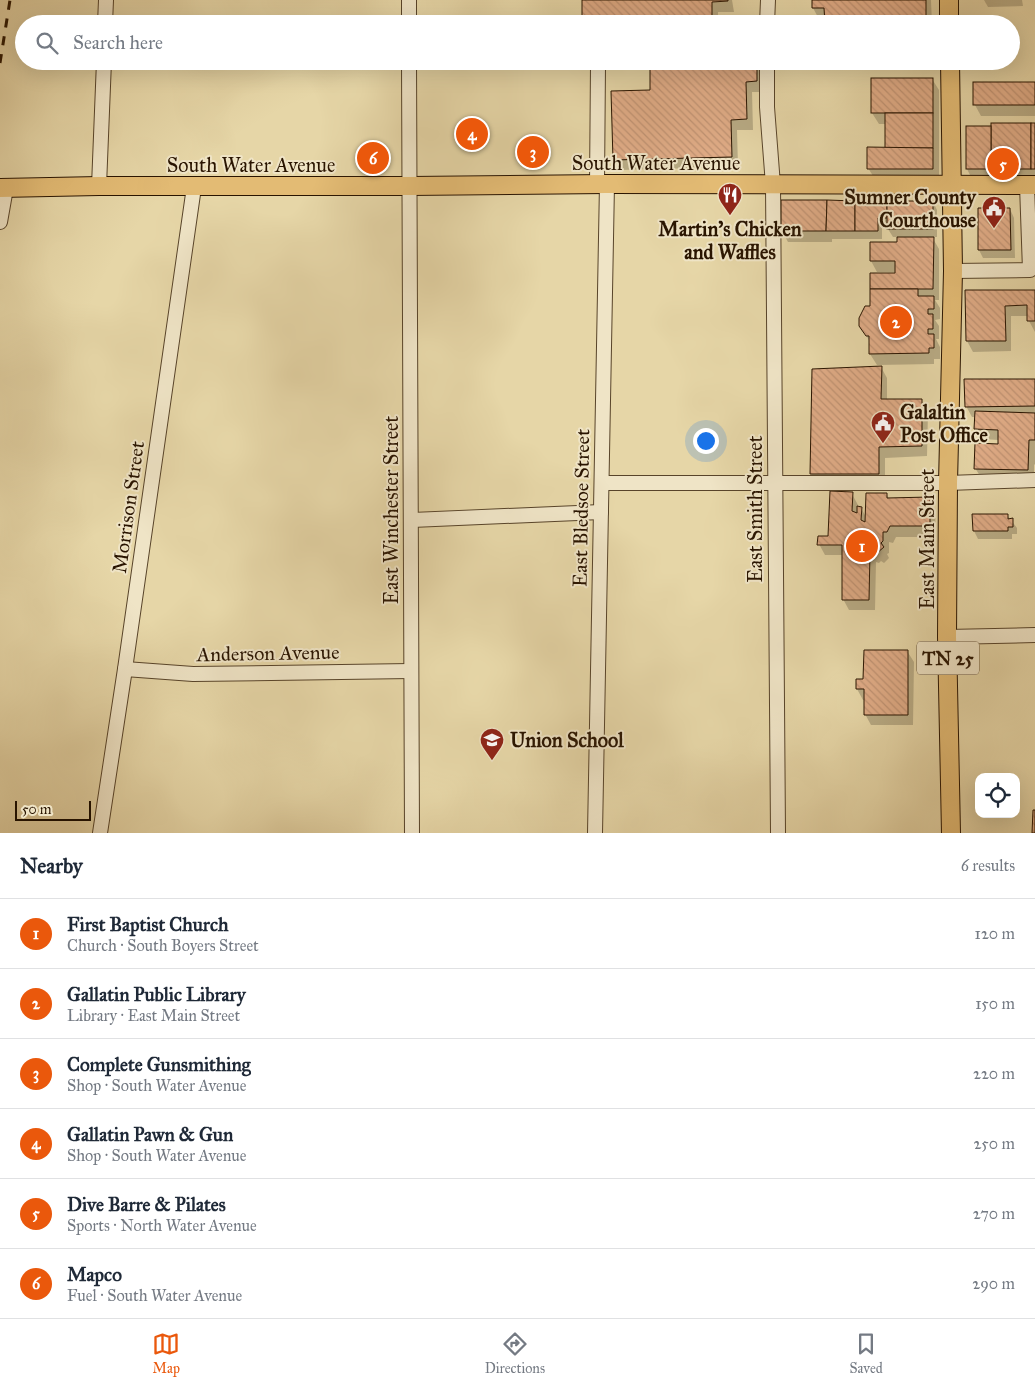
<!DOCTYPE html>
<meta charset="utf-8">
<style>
:root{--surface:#fff;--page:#f2f2f3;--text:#1f2937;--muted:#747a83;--line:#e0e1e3;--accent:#ea580c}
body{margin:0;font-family:"IM FELL Great Primer",serif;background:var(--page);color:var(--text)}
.controls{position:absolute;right:15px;bottom:15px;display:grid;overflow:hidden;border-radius:10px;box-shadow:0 5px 20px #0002}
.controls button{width:45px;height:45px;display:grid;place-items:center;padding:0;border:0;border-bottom:1px solid var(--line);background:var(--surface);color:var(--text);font:25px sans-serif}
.scale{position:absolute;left:15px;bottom:12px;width:76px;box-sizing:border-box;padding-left:5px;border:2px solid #291400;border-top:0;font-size:14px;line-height:18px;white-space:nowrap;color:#291400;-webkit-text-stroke:4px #efe4c6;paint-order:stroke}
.you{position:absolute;left:705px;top:440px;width:18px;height:18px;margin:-12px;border:4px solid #fff;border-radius:50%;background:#1a73e8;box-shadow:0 0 0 8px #1a73e833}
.badge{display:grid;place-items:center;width:32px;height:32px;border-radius:50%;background:var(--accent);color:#fff;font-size:16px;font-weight:700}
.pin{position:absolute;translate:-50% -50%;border:2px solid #fff;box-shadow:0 1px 5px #0006}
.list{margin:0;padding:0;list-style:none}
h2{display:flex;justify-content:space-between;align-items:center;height:65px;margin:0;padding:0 20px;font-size:21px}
h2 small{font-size:16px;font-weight:400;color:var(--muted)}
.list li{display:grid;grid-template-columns:32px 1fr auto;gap:15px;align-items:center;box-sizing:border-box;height:70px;padding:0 20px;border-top:1px solid var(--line)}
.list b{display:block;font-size:19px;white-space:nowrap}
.list p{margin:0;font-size:16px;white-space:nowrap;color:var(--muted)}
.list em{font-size:16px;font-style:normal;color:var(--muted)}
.icon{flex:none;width:28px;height:28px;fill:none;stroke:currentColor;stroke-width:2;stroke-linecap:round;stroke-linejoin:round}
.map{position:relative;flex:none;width:1035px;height:833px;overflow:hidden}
.search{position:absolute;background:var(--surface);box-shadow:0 5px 20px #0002;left:15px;right:15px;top:15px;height:55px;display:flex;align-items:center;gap:12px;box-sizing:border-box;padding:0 18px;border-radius:28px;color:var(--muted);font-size:19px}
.sheet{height:485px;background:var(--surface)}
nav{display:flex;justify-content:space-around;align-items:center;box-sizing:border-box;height:70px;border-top:1px solid var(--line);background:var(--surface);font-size:14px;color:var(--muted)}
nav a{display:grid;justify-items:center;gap:2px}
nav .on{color:var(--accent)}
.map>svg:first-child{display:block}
</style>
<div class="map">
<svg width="1035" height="833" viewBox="0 0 1035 833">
<defs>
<pattern id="building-back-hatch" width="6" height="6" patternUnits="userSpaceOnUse" patternTransform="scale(1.25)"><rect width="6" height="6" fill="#e0ac87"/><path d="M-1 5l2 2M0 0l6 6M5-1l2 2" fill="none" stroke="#c09373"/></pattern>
</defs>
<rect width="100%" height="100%" fill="#e6d6a7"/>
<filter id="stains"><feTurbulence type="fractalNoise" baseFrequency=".004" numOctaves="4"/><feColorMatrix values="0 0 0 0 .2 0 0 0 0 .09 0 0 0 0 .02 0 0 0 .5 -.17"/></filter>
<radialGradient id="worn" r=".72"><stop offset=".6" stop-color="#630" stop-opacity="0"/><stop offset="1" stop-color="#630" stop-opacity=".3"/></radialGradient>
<g fill="#0003">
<polygon points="583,0 732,0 734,12 718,12 718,24 584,24"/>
<polygon points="813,0 931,0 932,24 826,24 826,19 819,19 813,8"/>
<polygon points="984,0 1022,0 1023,6 988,7"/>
<polygon points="642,61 762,61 763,92 752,92 753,130 737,130 738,167 620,170 614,159 652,91 651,63 644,63"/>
<polygon points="872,79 932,79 939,90 939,180 875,179 868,168 886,149 886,124 879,124 872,113"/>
<polygon points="1035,84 1035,116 981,116 975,105"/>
<polygon points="1035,124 1035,180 971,177 967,169 990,127"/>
<polygon points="933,202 937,210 937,237 932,237 939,249 939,300 935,300 940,308 940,319 935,320 939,326 939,339 936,339 940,347 940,359 934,359 934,364 877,365 870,354 870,342 860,325 871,308 896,274 896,272 877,272 871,261 898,243 898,237 893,237 888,229 888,226 882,226 882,239 832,239 832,242 788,242 782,231"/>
<polygon points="1010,209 1014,218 1015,258 983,258 979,250"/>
<polygon points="1035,291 1035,332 1029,321 1029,316 1011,316 1011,351 973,352 967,341 967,292"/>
<polygon points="881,367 887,378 887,401 921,401 928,412 927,456 885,458 885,485 817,485 811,474"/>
<polygon points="1035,380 1035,465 1034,464 1034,481 982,479 975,468 999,445 999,440 982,439 976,428 976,417 972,417 966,406"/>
<polygon points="852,494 858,505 858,508 861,508 866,517 887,495 889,499 929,499 935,510 936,537 896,537 893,543 889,542 889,553 887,554 889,558 884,563 881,561 879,563 876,562 875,610 849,610 843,599 843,555 825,555 819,544 829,537"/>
<polygon points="973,515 1007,515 1017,528 1017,534 1012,534 1012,539 978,539 974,531"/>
<polygon points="907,651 914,662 913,725 871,725 865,714 865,700 863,700 857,689 865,681"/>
</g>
<g fill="url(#building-back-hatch)" stroke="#291400">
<polygon points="582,0 728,0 728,1 712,2 712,19 701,19 701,24 657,24 657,17 646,17 646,24 582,24"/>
<polygon points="812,0 926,0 926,24 825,24 824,8 812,8"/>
<polygon points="650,61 757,61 757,81 746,82 747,119 731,120 732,157 613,160 611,91 650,90"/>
<rect x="871" y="78" width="62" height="35"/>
<rect x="973" y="82" width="62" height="23"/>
<rect x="885" y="113" width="48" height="35"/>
<rect x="991" y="123" width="40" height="46"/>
<rect x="1031" y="123" width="4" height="46"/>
<rect x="966" y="126" width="25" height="43"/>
<polygon points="867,147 933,148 933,169 867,169"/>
<polygon points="781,200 827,200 826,231 781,231"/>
<polygon points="827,200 855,201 855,231 826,231"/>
<polygon points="855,201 887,201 887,218 878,218 878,231 855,231"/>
<rect x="887" y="201" width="46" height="28"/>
<polygon points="978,208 1010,208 1011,250 978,250"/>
<polygon points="897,237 934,237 933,289 870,289 870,273 895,273 895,261 870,261 870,242 897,242"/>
<polygon points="870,289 918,289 918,296 934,296 934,309 928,309 928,314 933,314 933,329 928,329 928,334 934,334 934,348 929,348 929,353 869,354 869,336 866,336 859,326 859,318 865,306 870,306"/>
<polygon points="965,290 1035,290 1035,321 1027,321 1027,305 1005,306 1006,341 966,341"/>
<polygon points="882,366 881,399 922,399 922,446 879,447 879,474 810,474 812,369"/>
<polygon points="964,379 1035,379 1035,406 965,407"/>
<polygon points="975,411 1035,413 1035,440 1029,440 1028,470 974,469 975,443 998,444 998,430 974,429"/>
<polygon points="830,491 853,492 852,511 857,513 857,506 862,507 861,520 865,522 866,493 887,493 887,498 930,497 930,526 890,526 887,532 883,532 883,541 881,543 884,547 877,553 874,551 873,553 870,552 869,600 842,600 842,545 817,545 818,536 828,536"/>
<polygon points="972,514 1008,514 1008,519 1013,518 1013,527 1008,527 1008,531 973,531"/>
<polygon points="864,650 908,650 908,715 864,715 864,689 856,689 856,679 863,679"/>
<polygon points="1033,810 1035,810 1035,833 1032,833"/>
</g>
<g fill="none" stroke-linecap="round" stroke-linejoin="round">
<defs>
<g id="minor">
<polyline points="409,0 409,24"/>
<polyline points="105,24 106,0"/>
<polyline points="767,24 768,0"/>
<polyline points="409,61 412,833"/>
<polyline points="767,61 767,107 773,185 778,833"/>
<polyline points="597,184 598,65"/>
<polyline points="99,186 104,61"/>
<polyline points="0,222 6,188"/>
<polyline points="953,271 1030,270 1027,185"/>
<polyline points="602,483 948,483 1035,480"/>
<polyline points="412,520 601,512"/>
<polyline points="947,637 1035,635"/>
<polyline points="125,669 193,674 411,671"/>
<polyline points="100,833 125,669 194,187"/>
<polyline points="595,833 607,184"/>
</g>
<g id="major">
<polyline points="949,0 949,24"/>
<polyline points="950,61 953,271 948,483 947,637 951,833"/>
<polyline points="0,188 99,186 410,186 607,184 1035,185"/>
</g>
</defs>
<use href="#minor" stroke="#58442a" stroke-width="16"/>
<use href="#major" stroke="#291400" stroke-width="20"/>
<use href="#minor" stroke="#efe4c6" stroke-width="14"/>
<use href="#major" stroke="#e3bb74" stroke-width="18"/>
<polyline stroke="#291400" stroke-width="3" stroke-dasharray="9 9" stroke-linecap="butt" points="0,63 10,0"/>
</g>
<defs>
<symbol id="restaurant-pin" viewBox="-11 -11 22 30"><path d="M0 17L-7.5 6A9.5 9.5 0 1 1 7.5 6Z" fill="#8f2418" stroke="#efe4c6"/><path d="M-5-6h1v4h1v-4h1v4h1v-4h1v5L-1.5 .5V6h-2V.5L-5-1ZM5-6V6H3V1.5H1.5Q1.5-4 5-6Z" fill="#fff"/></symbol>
<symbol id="civic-pin" viewBox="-11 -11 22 30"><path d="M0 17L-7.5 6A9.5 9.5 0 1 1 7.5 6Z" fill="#8f2418" stroke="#efe4c6"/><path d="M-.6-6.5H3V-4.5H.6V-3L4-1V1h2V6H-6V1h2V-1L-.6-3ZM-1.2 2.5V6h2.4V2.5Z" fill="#fff"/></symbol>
<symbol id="school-pin" viewBox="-11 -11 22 30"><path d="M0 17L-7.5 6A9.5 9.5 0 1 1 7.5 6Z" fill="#8f2418" stroke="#efe4c6"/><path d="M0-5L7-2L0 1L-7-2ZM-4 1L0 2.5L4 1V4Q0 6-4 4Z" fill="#fff"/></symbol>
</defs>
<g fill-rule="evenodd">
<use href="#restaurant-pin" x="716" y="181" width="28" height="38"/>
<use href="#civic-pin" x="980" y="194" width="28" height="38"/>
<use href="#civic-pin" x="869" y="409" width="28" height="38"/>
<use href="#school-pin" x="478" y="726" width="28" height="38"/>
</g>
<g text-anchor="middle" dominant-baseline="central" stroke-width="4" stroke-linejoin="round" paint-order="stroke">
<rect fill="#efe4c6" stroke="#64523b" stroke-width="1" x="917" y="641.5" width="62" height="33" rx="4"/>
<g font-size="19" font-weight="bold" fill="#291400">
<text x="948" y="658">TN 25</text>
</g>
<g font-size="20" fill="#291400" stroke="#efe4c6">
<text x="656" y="163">South Water Avenue</text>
<text x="251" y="165">South Water Avenue</text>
<text transform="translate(128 507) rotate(-82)">Morrison Street</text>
<text transform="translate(581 508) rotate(-89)">East Bledsoe Street</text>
<text transform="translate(755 509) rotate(-90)">East Smith Street</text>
<text transform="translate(391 510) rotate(-90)">East Winchester Street</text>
<text transform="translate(927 539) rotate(-90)">East Main Street</text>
<text transform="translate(268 653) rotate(-1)">Anderson Avenue</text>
</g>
<g font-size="20" font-weight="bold" fill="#291400" stroke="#efe4c6" text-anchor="start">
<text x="976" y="197" text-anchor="end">Sumner County<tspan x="976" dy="23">Courthouse</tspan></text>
<text x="730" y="229" text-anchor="middle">Martin's Chicken<tspan x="730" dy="23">and Waffles</tspan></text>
<text x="900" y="412">Galaltin<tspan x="900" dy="23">Post Office</tspan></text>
<text x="510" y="740">Union School</text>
</g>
</g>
<rect width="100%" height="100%" filter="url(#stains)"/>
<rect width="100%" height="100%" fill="url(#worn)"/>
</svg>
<div class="controls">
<button><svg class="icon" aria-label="locate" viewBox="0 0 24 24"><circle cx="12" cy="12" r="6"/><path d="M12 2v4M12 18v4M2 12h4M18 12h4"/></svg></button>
</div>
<div class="scale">50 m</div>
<div class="you"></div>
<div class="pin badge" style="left:862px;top:546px">1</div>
<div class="pin badge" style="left:896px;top:322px">2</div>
<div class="pin badge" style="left:533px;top:152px">3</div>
<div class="pin badge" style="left:472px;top:134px">4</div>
<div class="pin badge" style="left:1003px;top:164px">5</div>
<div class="pin badge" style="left:373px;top:158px">6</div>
<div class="search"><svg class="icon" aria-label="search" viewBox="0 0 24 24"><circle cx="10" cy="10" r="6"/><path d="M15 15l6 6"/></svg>Search here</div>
</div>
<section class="sheet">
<h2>Nearby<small>6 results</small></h2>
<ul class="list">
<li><span class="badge">1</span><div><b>First Baptist Church</b><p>Church · South Boyers Street</p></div><em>120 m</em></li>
<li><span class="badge">2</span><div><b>Gallatin Public Library</b><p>Library · East Main Street</p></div><em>150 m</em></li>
<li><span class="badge">3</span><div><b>Complete Gunsmithing</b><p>Shop · South Water Avenue</p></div><em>220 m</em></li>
<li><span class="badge">4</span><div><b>Gallatin Pawn &amp; Gun</b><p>Shop · South Water Avenue</p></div><em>250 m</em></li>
<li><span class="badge">5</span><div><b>Dive Barre &amp; Pilates</b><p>Sports · North Water Avenue</p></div><em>270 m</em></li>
<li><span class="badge">6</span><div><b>Mapco</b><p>Fuel · South Water Avenue</p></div><em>290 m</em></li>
</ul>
</section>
<nav>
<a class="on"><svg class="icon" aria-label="map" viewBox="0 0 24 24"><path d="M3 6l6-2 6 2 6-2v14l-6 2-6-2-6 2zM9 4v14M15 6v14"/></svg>Map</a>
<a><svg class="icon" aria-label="directions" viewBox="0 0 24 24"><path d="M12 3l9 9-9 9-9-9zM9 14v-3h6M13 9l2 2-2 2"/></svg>Directions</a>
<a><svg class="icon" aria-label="saved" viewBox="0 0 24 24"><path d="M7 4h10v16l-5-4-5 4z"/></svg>Saved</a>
</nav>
